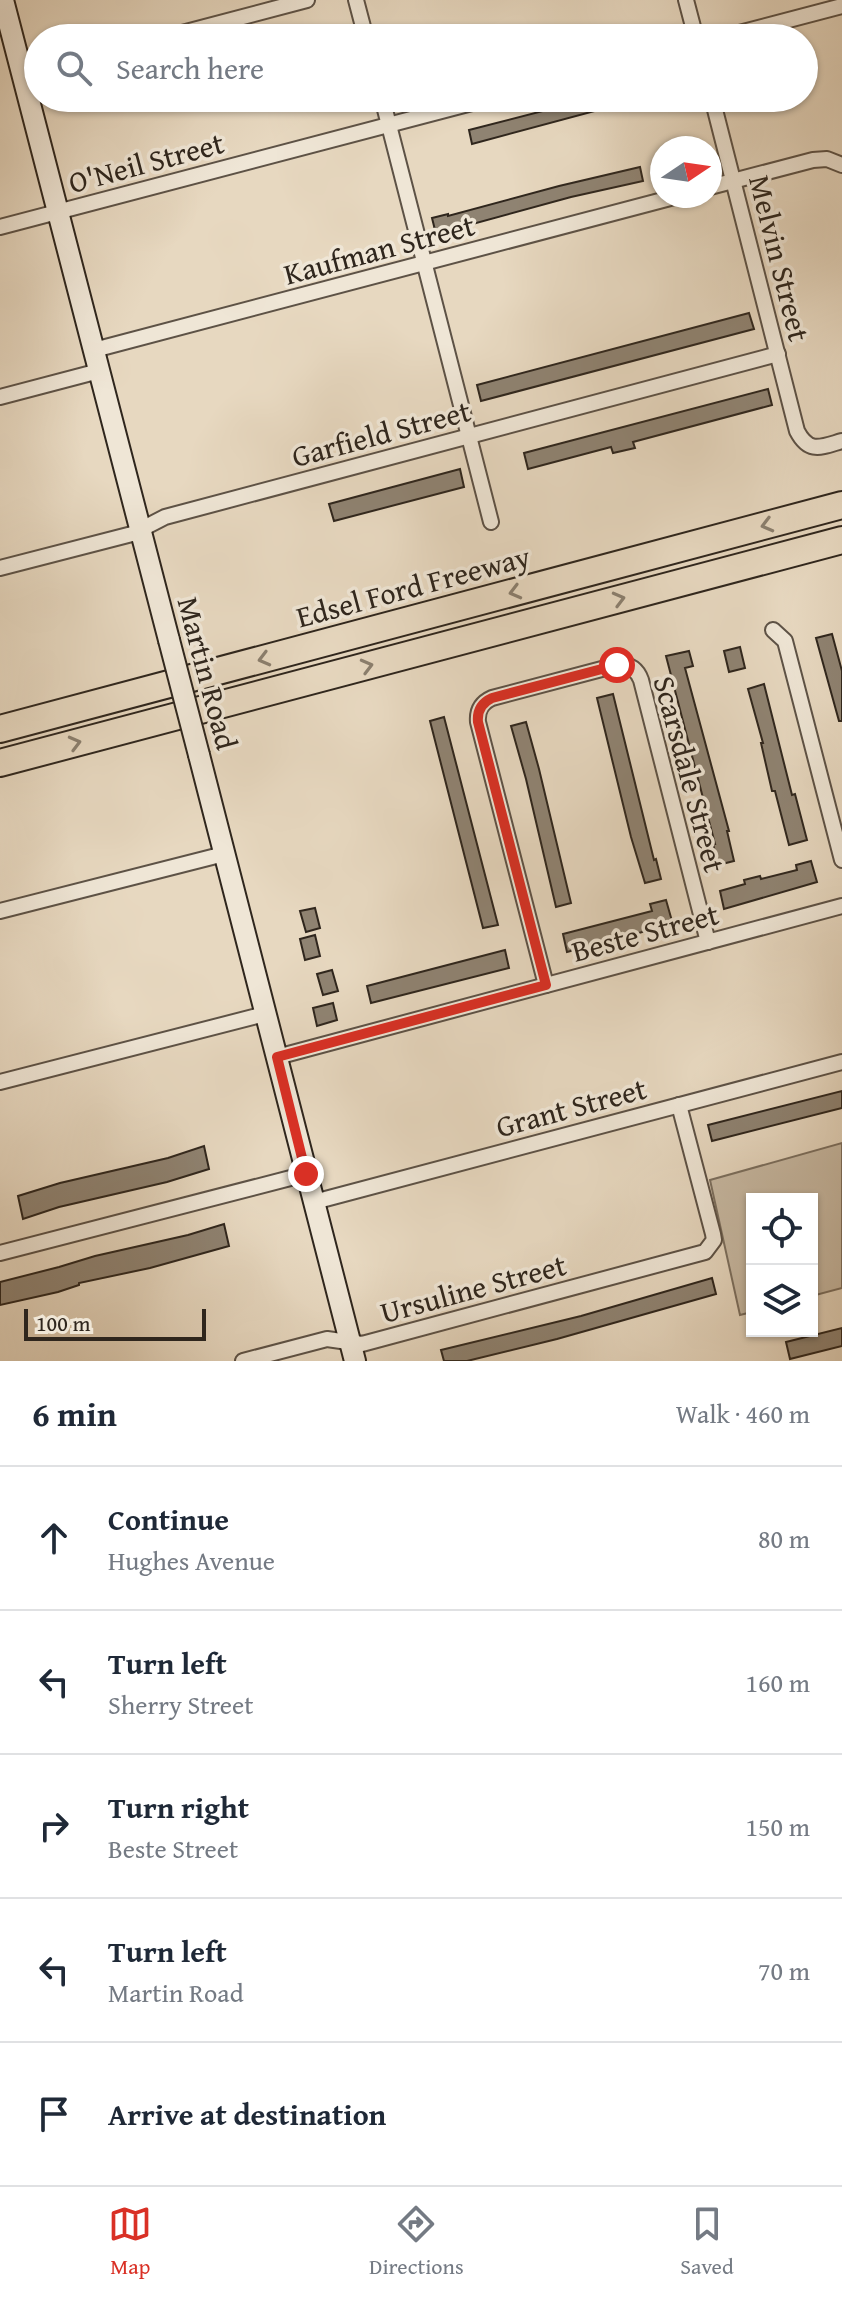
<!DOCTYPE html>
<meta charset="utf-8">
<style>
:root{--surface:#fff;--page:#f2f2f3;--text:#1f2937;--muted:#747a83;--line:#e0e1e3;--accent:#d93025}
body{margin:0;font-family:"Gentium Book Plus",serif;background:var(--page);color:var(--text)}
.controls{position:absolute;right:24px;bottom:24px;display:grid;overflow:hidden;border-radius:0px;box-shadow:0 2px 6px #0004}
.controls button{width:72px;height:72px;display:grid;place-items:center;padding:0;border:0;border-bottom:2px solid var(--line);background:var(--surface);color:var(--text);font:40px sans-serif}
.compass{position:absolute;left:650px;top:136px;width:72px;height:72px;border-radius:50%;background:var(--surface);box-shadow:0 2px 6px #0004;rotate:77deg}
.scale{position:absolute;left:24px;bottom:20px;width:182px;box-sizing:border-box;padding-left:8px;border:4px solid #2f261d;border-top:0;font-size:22px;line-height:28px;white-space:nowrap;color:#2f261d;-webkit-text-stroke:6px #efe6d6;paint-order:stroke}
.stop{position:absolute;width:24px;height:24px;margin:-18px;border:6px solid #d93025;border-radius:50%;background:#fff}
.stop.end{background:#d93025;border-color:#fff;box-shadow:0 2px 8px #0008}
.list{margin:0;padding:0;list-style:none}
h2{display:flex;justify-content:space-between;align-items:center;height:104px;margin:0;padding:0 32px;font-size:34px}
h2 small{font-size:26px;font-weight:400;color:var(--muted)}
.list li{display:grid;grid-template-columns:52px 1fr auto;gap:24px;align-items:center;box-sizing:border-box;height:144px;padding:0 32px;border-top:2px solid var(--line)}
.list b{display:block;font-size:30px;white-space:nowrap}
.list p{margin:0;font-size:26px;white-space:nowrap;color:var(--muted)}
.list em{font-size:26px;font-style:normal;color:var(--muted)}
.icon{flex:none;width:44px;height:44px;fill:none;stroke:currentColor;stroke-width:2;stroke-linecap:round;stroke-linejoin:round}
.map{position:relative;flex:none;width:842px;height:1361px;overflow:hidden}
.search{position:absolute;background:var(--surface);box-shadow:0 2px 6px #0004;left:24px;right:24px;top:24px;height:88px;display:flex;align-items:center;gap:20px;box-sizing:border-box;padding:0 28px;border-radius:44px;color:var(--muted);font-size:30px}
.sheet{height:824px;background:var(--surface)}
nav{display:flex;justify-content:space-around;align-items:center;box-sizing:border-box;height:112px;border-top:2px solid var(--line);background:var(--surface);font-size:22px;color:var(--muted)}
nav a{display:grid;justify-items:center;gap:4px}
nav .on{color:var(--accent)}
.map>svg:first-child{display:block}
</style>
<div class="map">
<svg width="842" height="1361" viewBox="0 0 842 1361">
<rect width="100%" height="100%" fill="#e7d8c0"/>
<filter id="stains"><feTurbulence type="fractalNoise" baseFrequency=".0025" numOctaves="4"/><feColorMatrix values="0 0 0 0 .2 0 0 0 0 .09 0 0 0 0 .02 0 0 0 .5 -.17"/></filter>
<radialGradient id="worn" r=".72"><stop offset=".6" stop-color="#630" stop-opacity="0"/><stop offset="1" stop-color="#630" stop-opacity=".3"/></radialGradient>
<polygon fill="#c8baa4" stroke="#7c7060" stroke-width="2" points="842,1143 842,1288 812,1296 812,1199 752,1199 752,1312 740,1315 710,1180"/>
<g fill="#8f8372" stroke="#2f261d" stroke-width="2">
<polygon points="593,98 632,98 632,101 472,144 469,130"/>
<polygon points="640,167 643,181 571,197 436,234 432,218 448,214 448,216 559,186"/>
<polygon points="749,313 754,329 481,401 477,385"/>
<polygon points="768,389 772,405 633,442 635,448 613,453 611,447 528,469 524,453"/>
<polygon points="460,469 464,487 334,521 329,504"/>
<polygon points="832,634 842,671 842,721 839,721 816,638"/>
<polygon points="740,647 745,668 729,672 724,651"/>
<polygon points="689,651 693,666 685,668 729,831 727,831 734,861 718,865 713,844 715,844 666,656"/>
<polygon points="764,684 792,795 795,794 807,840 789,845 775,791 772,791 761,743 763,743 748,689"/>
<polygon points="613,694 654,860 656,859 661,879 645,883 631,837 597,698"/>
<polygon points="444,717 498,925 483,928 430,721"/>
<polygon points="526,722 539,769 571,903 556,907 526,779 511,726"/>
<polygon points="811,861 817,882 724,909 720,891 745,884 744,880 760,876 761,879 797,870 796,865"/>
<polygon points="666,900 672,921 650,927 650,930 567,952 563,934 652,911 650,904"/>
<polygon points="315,908 320,928 306,932 300,911"/>
<polygon points="315,935 320,956 305,960 300,939"/>
<polygon points="505,950 509,968 371,1003 367,986"/>
<polygon points="332,970 338,991 323,995 317,974"/>
<polygon points="333,1003 337,1020 317,1026 313,1008"/>
<polygon points="842,1091 842,1108 712,1141 708,1125"/>
<polygon points="204,1146 209,1169 167,1182 59,1207 23,1219 18,1196 60,1183 168,1158"/>
<polygon points="224,1224 229,1246 150,1268 79,1283 79,1285 58,1292 0,1305 0,1282 59,1267 95,1256 188,1235"/>
<polygon points="712,1278 716,1294 557,1339 467,1361 444,1361 441,1350 581,1316"/>
<polygon points="842,1328 842,1346 790,1359 786,1342"/>
</g>
<g fill="none" stroke-linecap="round" stroke-linejoin="round">
<defs>
<g id="street">
<polyline points="356,0 366,38"/>
<polyline points="686,0 696,38"/>
<polyline points="163,38 307,0"/>
<polyline points="720,38 842,6"/>
<polyline points="22,76 38,71"/>
<polyline points="382,98 491,522"/>
<path d="M 712,98 L 797,431 C 809,454 821,447 842,441"/>
<polyline points="710,187 813,160 827,159 842,165"/>
<polyline points="0,227 491,98"/>
<polyline points="94,350 678,196"/>
<polyline points="0,397 99,371"/>
<polyline points="0,568 132,534 165,517 778,354"/>
<polyline points="773,630 785,641 842,860"/>
<polyline points="0,911 224,854"/>
<path d="M 546,985 L 478,722 C 477,711 481,703 492,698 L 617,665 C 629,664 637,669 641,680 L 708,942"/>
<polyline points="277,1057 842,906"/>
<polyline points="0,1082 265,1014"/>
<polyline points="314,1202 842,1062"/>
<polyline points="0,1253 306,1174"/>
<polyline points="243,1361 327,1339 362,1344 705,1252 714,1240 713,1234 679,1105"/>
</g>
<g id="secondary">
<polyline points="3,0 169,640"/>
<polyline points="199,755 355,1361"/>
</g>
<g id="highway">
<polyline points="0,729 842,505"/>
<polyline points="0,763 842,540"/>
</g>
</defs>
<use href="#street" stroke="#5d5246" stroke-width="18"/>
<use href="#secondary" stroke="#2f261d" stroke-width="24"/>
<use href="#highway" stroke="#2f261d" stroke-width="30"/>
<use href="#street" stroke="#efe6d6" stroke-width="14"/>
<use href="#secondary" stroke="#efe6d6" stroke-width="20"/>
<use href="#highway" stroke="#e7d8c0" stroke-width="26"/>
<defs>
<polyline id="secondary-bridge" points="169,640 199,755"/>
</defs>
<use href="#secondary-bridge" stroke="#2f261d" stroke-width="24" stroke-linecap="butt"/>
<use href="#secondary-bridge" stroke="#efe6d6" stroke-width="20"/>
</g>
<defs><path id="oneway-chevron" d="M-2-3.5L2.5 0L-2 3.5" fill="none" stroke-width="1.6" stroke-linecap="round" stroke-linejoin="round" transform="scale(2)"/></defs>
<g stroke="#8b7f6e">
<use href="#oneway-chevron" transform="translate(767 525) rotate(165)"/>
<use href="#oneway-chevron" transform="translate(515 592) rotate(165)"/>
<use href="#oneway-chevron" transform="translate(619 599) rotate(-15)"/>
<use href="#oneway-chevron" transform="translate(264 659) rotate(165)"/>
<use href="#oneway-chevron" transform="translate(367 666) rotate(-15)"/>
<use href="#oneway-chevron" transform="translate(75 743) rotate(-15)"/>
</g>
<g fill="none" stroke-linecap="round" stroke-linejoin="round">
<path stroke="#d93025" stroke-width="10" d="M 306,1174 L 277,1057 L 546,985 L 478,722 C 477,711 481,703 492,698 L 617,665"/>
</g>
<g text-anchor="middle" dominant-baseline="central" stroke-width="7" stroke-linejoin="round" paint-order="stroke">
<g font-size="30" fill="#2f261d" stroke="#efe6d6">
<text transform="translate(146 162) rotate(-15)">O'Neil Street</text>
<text transform="translate(379 249) rotate(-15)">Kaufman Street</text>
<text transform="translate(780 258) rotate(76)">Melvin Street</text>
<text transform="translate(381 433) rotate(-15)">Garfield Street</text>
<text transform="translate(413 586) rotate(-15)">Edsel Ford Freeway</text>
<text transform="translate(208 673) rotate(75)">Martin Road</text>
<text transform="translate(690 774) rotate(75)">Scarsdale Street</text>
<text transform="translate(645 932) rotate(-15)">Beste Street</text>
<text transform="translate(571 1107) rotate(-15)">Grant Street</text>
<text transform="translate(473 1288) rotate(-15)">Ursuline Street</text>
</g>
</g>
<rect width="100%" height="100%" filter="url(#stains)"/>
<rect width="100%" height="100%" fill="url(#worn)"/>
</svg>
<div class="controls">
<button><svg class="icon" aria-label="locate" viewBox="0 0 24 24"><circle cx="12" cy="12" r="6"/><path d="M12 2v4M12 18v4M2 12h4M18 12h4"/></svg></button>
<button><svg class="icon" aria-label="layers" viewBox="0 0 24 24"><path d="M12 4l9 5-9 5-9-5zM3 14l9 5 9-5"/></svg></button>
</div>
<svg class="compass" viewBox="-18 -18 36 36"><path d="M0-13l5 13h-10z" fill="#e53935"/><path d="M0 13l5-13h-10z" fill="#747a83"/></svg>
<div class="scale">100 m</div>
<div class="stop" style="left:617px;top:665px"></div>
<div class="stop end" style="left:306px;top:1174px"></div>
<div class="search"><svg class="icon" aria-label="search" viewBox="0 0 24 24"><circle cx="10" cy="10" r="6"/><path d="M15 15l6 6"/></svg>Search here</div>
</div>
<section class="sheet">
<h2>6 min<small>Walk · 460 m</small></h2>
<ul class="list">
<li><svg class="icon" aria-label="ahead" viewBox="0 0 24 24"><path d="M12 20V5M6 11l6-6 6 6"/></svg><div><b>Continue</b><p>Hughes Avenue</p></div><em>80 m</em></li>
<li><svg class="icon" aria-label="left" viewBox="0 0 24 24"><path d="M17 20v-9H6M10 6l-5 5 5 5"/></svg><div><b>Turn left</b><p>Sherry Street</p></div><em>160 m</em></li>
<li><svg class="icon" aria-label="right" viewBox="0 0 24 24"><path d="M7 20v-9h11M14 6l5 5-5 5"/></svg><div><b>Turn right</b><p>Beste Street</p></div><em>150 m</em></li>
<li><svg class="icon" aria-label="left" viewBox="0 0 24 24"><path d="M17 20v-9H6M10 6l-5 5 5 5"/></svg><div><b>Turn left</b><p>Martin Road</p></div><em>70 m</em></li>
<li><svg class="icon" aria-label="arrive" viewBox="0 0 24 24"><path d="M6 21V4h12l-3 4 3 4H6"/></svg><div><b>Arrive at destination</b></div></li>
</ul>
</section>
<nav>
<a class="on"><svg class="icon" aria-label="map" viewBox="0 0 24 24"><path d="M3 6l6-2 6 2 6-2v14l-6 2-6-2-6 2zM9 4v14M15 6v14"/></svg>Map</a>
<a><svg class="icon" aria-label="directions" viewBox="0 0 24 24"><path d="M12 3l9 9-9 9-9-9zM9 14v-3h6M13 9l2 2-2 2"/></svg>Directions</a>
<a><svg class="icon" aria-label="saved" viewBox="0 0 24 24"><path d="M7 4h10v16l-5-4-5 4z"/></svg>Saved</a>
</nav>
